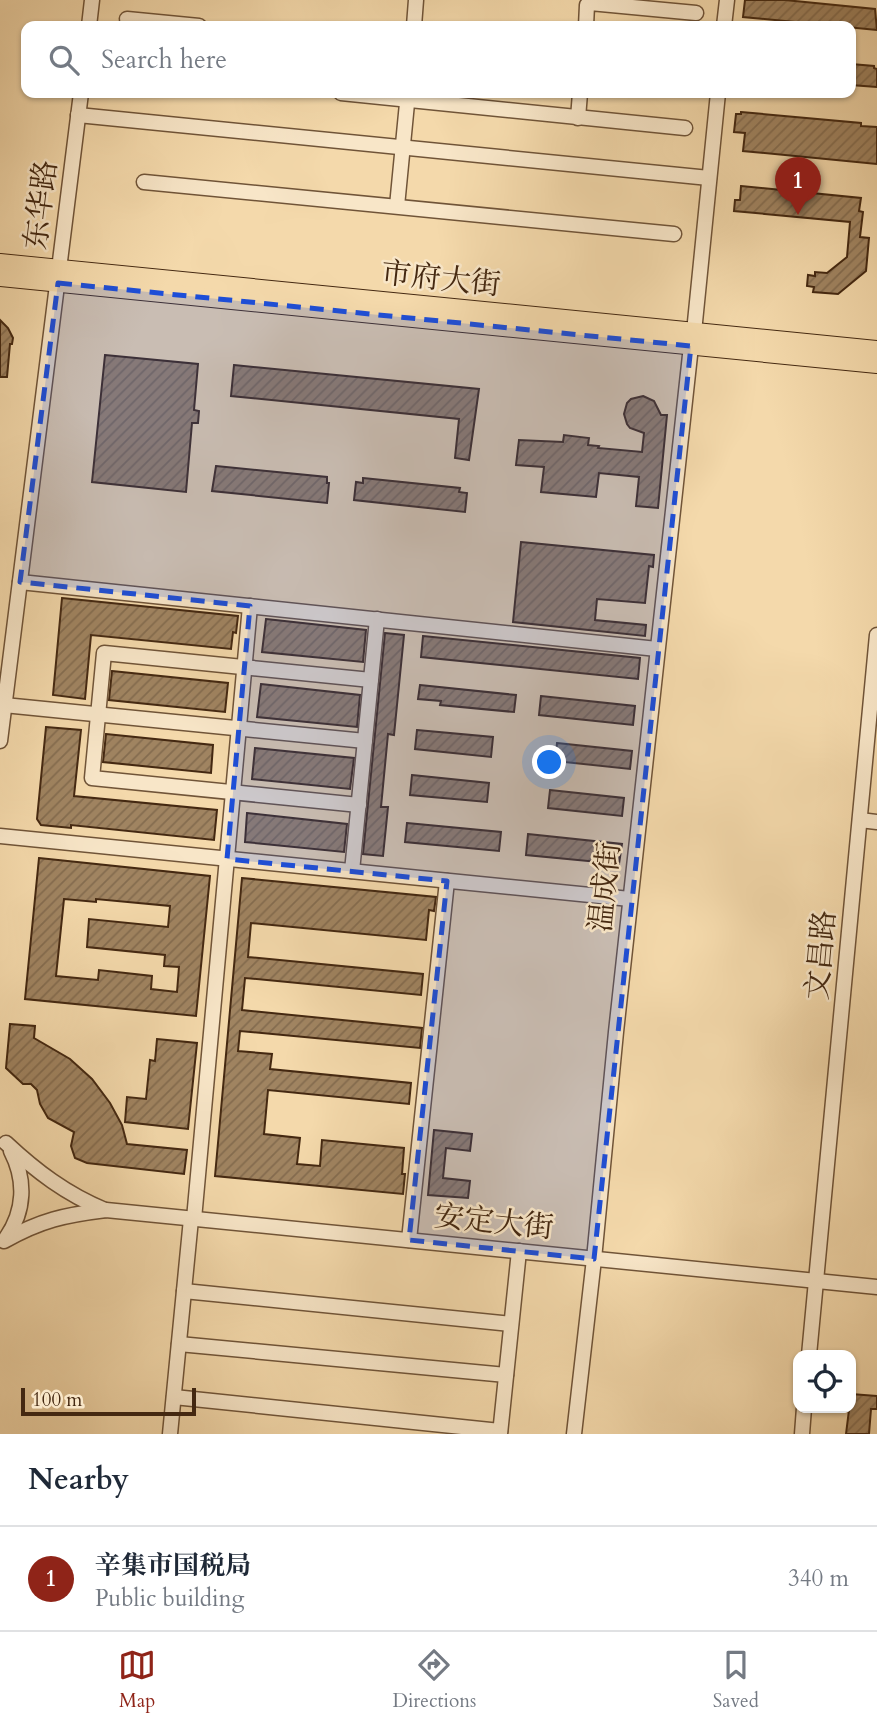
<!DOCTYPE html>
<meta charset="utf-8">
<style>
:root{--surface:#fff;--page:#f2f2f3;--text:#1f2937;--muted:#747a83;--line:#e0e1e3;--accent:#8f2418}
body{margin:0;font-family:Cardo,"Noto Serif SC",serif;background:var(--page);color:var(--text)}
.controls{position:absolute;right:21px;bottom:21px;display:grid;overflow:hidden;border-radius:14px;box-shadow:0 2px 5px #0004}
.controls button{width:63px;height:63px;display:grid;place-items:center;padding:0;border:0;border-bottom:2px solid var(--line);background:var(--surface);color:var(--text);font:35px sans-serif}
.scale{position:absolute;left:21px;bottom:18px;width:175px;box-sizing:border-box;padding-left:7px;border:4px solid #442811;border-top:0;font-size:19px;line-height:24px;white-space:nowrap;color:#442811;-webkit-text-stroke:5px #f8e6c8;paint-order:stroke}
.you{position:absolute;left:550px;top:763px;width:24px;height:24px;margin:-18px;border:5px solid #fff;border-radius:50%;background:#1a73e8;box-shadow:0 0 0 10px #1a73e833}
.badge{display:grid;place-items:center;width:46px;height:46px;border-radius:50%;background:var(--accent);color:#fff;font-size:23px;font-weight:700}
.pin{position:absolute;translate:-50% -58px;filter:drop-shadow(0 2px 4px #0008)}
.pin::after{content:'';position:absolute;top:37px;width:24px;height:21px;background:inherit;clip-path:polygon(0 0,100% 0,50% 100%)}
.list{margin:0;padding:0;list-style:none}
h2{display:flex;justify-content:space-between;align-items:center;height:91px;margin:0;padding:0 28px;font-size:30px}
h2 small{font-size:23px;font-weight:400;color:var(--muted)}
.list li{display:grid;grid-template-columns:46px 1fr auto;gap:21px;align-items:center;box-sizing:border-box;height:105px;padding:0 28px;border-top:2px solid var(--line)}
.list b{display:block;font-size:26px;white-space:nowrap}
.list p{margin:0;font-size:23px;white-space:nowrap;color:var(--muted)}
.list em{font-size:23px;font-style:normal;color:var(--muted)}
.icon{flex:none;width:38px;height:38px;fill:none;stroke:currentColor;stroke-width:2;stroke-linecap:round;stroke-linejoin:round}
.map{position:relative;flex:none;width:877px;height:1434px;overflow:hidden}
.search{position:absolute;background:var(--surface);box-shadow:0 2px 5px #0004;left:21px;right:21px;top:21px;height:77px;display:flex;align-items:center;gap:18px;box-sizing:border-box;padding:0 24px;border-radius:14px;color:var(--muted);font-size:26px}
.sheet{height:196px;background:var(--surface)}
nav{display:flex;justify-content:space-around;align-items:center;box-sizing:border-box;height:98px;border-top:2px solid var(--line);background:var(--surface);font-size:19px;color:var(--muted)}
nav a{display:grid;justify-items:center;gap:4px}
nav .on{color:var(--accent)}
.map>svg:first-child{display:block}
</style>
<div class="map">
<svg width="877" height="1434" viewBox="0 0 877 1434">
<defs>
<pattern id="building-hatch" width="6" height="6" patternUnits="userSpaceOnUse" patternTransform="scale(1.75)"><rect width="6" height="6" fill="#a08461"/><path d="M-1 1l2-2M0 6l6-6M5 7l2-2" fill="none" stroke="#846c4f"/></pattern>
</defs>
<rect width="100%" height="100%" fill="#f4d9ab"/>
<filter id="stains"><feTurbulence type="fractalNoise" baseFrequency=".00286" numOctaves="4"/><feColorMatrix values="0 0 0 0 .2 0 0 0 0 .09 0 0 0 0 .02 0 0 0 .5 -.17"/></filter>
<radialGradient id="worn" r=".72"><stop offset=".6" stop-color="#630" stop-opacity="0"/><stop offset="1" stop-color="#630" stop-opacity=".3"/></radialGradient>
<g fill="url(#building-hatch)" stroke="#442811" stroke-width="2" fill-rule="evenodd">
<polygon points="745,0 785,0 875,9 877,30 743,17"/>
<polygon points="851,64 874,66 874,68 877,69 877,87 851,85"/>
<polygon points="741,112 861,123 861,126 877,127 877,164 743,151 745,133 734,132 736,114 741,114"/>
<polygon points="741,186 861,198 859,211 863,212 860,237 869,238 866,271 838,294 813,292 814,287 807,286 808,275 815,276 815,272 827,273 847,257 850,222 734,211 735,200 740,200"/>
<polygon points="0,320 8,328 13,338 12,344 10,344 7,377 0,377"/>
<polygon points="105,355 198,364 194,410 199,411 198,423 192,423 186,492 92,482"/>
<polygon points="234,365 479,389 469,460 455,458 459,419 231,396"/>
<polygon points="643,396 654,401 661,415 667,415 658,508 636,506 639,477 599,473 596,497 541,492 544,467 516,465 519,440 563,442 564,435 589,438 588,445 599,446 598,448 642,452 644,433 630,428 627,424 624,414 627,403 631,399"/>
<polygon points="216,466 327,477 327,483 329,483 327,503 212,491"/>
<polygon points="363,478 460,488 459,492 467,493 465,512 354,500 356,482 363,483"/>
<polygon points="521,542 654,555 653,567 649,566 645,603 597,599 595,620 646,625 645,636 513,622"/>
<polygon points="62,598 238,616 236,633 233,632 231,649 91,635 85,699 53,695"/>
<polygon points="266,619 366,630 363,662 262,652"/>
<polygon points="385,633 404,635 394,735 388,734 381,807 388,807 383,856 363,854"/>
<polygon points="423,636 640,658 638,679 421,657"/>
<polygon points="112,671 228,683 225,712 109,700"/>
<polygon points="261,684 360,695 357,727 257,717"/>
<polygon points="420,685 516,695 514,712 440,705 441,701 418,699"/>
<polygon points="541,696 635,706 633,725 539,715"/>
<polygon points="46,727 81,730 74,796 217,810 214,840 71,825 71,828 41,825 37,819"/>
<polygon points="417,730 493,737 491,757 415,749"/>
<polygon points="106,734 213,745 211,773 103,762"/>
<polygon points="557,743 632,751 630,769 555,761"/>
<polygon points="255,748 354,758 350,789 252,779"/>
<polygon points="412,775 489,783 487,802 410,795"/>
<polygon points="550,790 624,798 622,816 548,808"/>
<polygon points="247,813 347,824 344,852 245,842"/>
<polygon points="407,823 501,832 499,851 405,842"/>
<polygon points="528,834 622,844 619,864 526,855"/>
<path d="M 39,858 L 210,876 L 196,1016 L 25,999 ZM 64,899 L 96,902 L 96,899 L 170,906 L 168,927 L 89,919 L 87,947 L 165,955 L 164,966 L 179,967 L 177,992 L 151,989 L 152,976 L 99,970 L 98,980 L 56,976 Z"/>
<polygon points="242,878 436,897 434,911 429,910 426,940 251,923 248,957 423,974 421,995 245,978 242,1010 422,1028 420,1048 240,1031 238,1051 272,1054 270,1069 411,1083 409,1104 268,1090 264,1134 300,1138 297,1164 320,1166 322,1140 404,1148 402,1174 405,1174 403,1194 215,1176"/>
<polygon points="10,1024 35,1026 34,1038 70,1059 92,1079 110,1103 122,1125 127,1144 187,1150 184,1174 87,1163 75,1158 71,1146 74,1132 48,1118 40,1104 37,1090 31,1084 23,1084 6,1068"/>
<polygon points="157,1039 197,1043 188,1129 125,1122 127,1097 146,1099 150,1060 155,1061"/>
<polygon points="434,1130 472,1134 470,1151 446,1148 443,1178 470,1181 468,1198 428,1195"/>
<polygon points="851,1394 877,1396 877,1409 871,1409 869,1434 846,1434"/>
</g>
<g fill="none" stroke-linecap="round" stroke-linejoin="round">
<defs>
<g id="minor">
<polyline points="127,19 199,26"/>
<polyline points="89,26 92,0"/>
<polyline points="414,26 416,0"/>
<polyline points="586,26 587,5 590,3 696,13"/>
<polyline points="724,26 727,0"/>
<polyline points="341,93 685,128"/>
<polyline points="78,115 709,178"/>
<polyline points="578,118 580,93"/>
<polyline points="144,182 674,234"/>
<polyline points="397,206 408,93"/>
<polyline points="694,332 718,93"/>
<polyline points="20,582 657,649"/>
<polyline points="4,705 365,741"/>
<polyline points="0,741 81,93"/>
<polyline points="359,805 92,778 104,653 371,680"/>
<polyline points="860,820 877,822"/>
<polyline points="0,836 630,899"/>
<polyline points="352,871 377,619"/>
<path d="M 6,1143 C 36,1171 66,1194 105,1210"/>
<polyline points="194,1219 250,606"/>
<path d="M 6,1238 C 25,1211 26,1180 11,1151"/>
<polyline points="409,1240 447,881"/>
<path d="M 4,1241 C 41,1220 65,1215 106,1210 L 877,1287"/>
<polyline points="184,1291 511,1324"/>
<polyline points="179,1344 506,1375"/>
<polyline points="809,1355 877,635"/>
<polyline points="174,1397 500,1431"/>
<polyline points="170,1434 191,1219"/>
<polyline points="500,1434 519,1251"/>
<polyline points="574,1434 594,1259 616,1032 691,346"/>
<polyline points="802,1434 804,1408"/>
</g>
<g id="major">
<polyline points="0,263 877,350"/>
<polyline points="0,277 877,364"/>
</g>
</defs>
<use href="#minor" stroke="#705438" stroke-width="17"/>
<use href="#major" stroke="#442811" stroke-width="20"/>
<use href="#minor" stroke="#f8e6c8" stroke-width="14"/>
<use href="#major" stroke="#f4d9ab" stroke-width="18"/>
</g>
<path fill="#1d4ed8" fill-opacity="0.2" stroke="#1d4ed8" stroke-width="5" stroke-dasharray="14 9" stroke-linejoin="round" d="M 58,283 L 691,346 L 594,1259 L 409,1240 L 447,881 L 227,859 L 250,606 L 20,582 Z"/>
<g text-anchor="middle" dominant-baseline="central" stroke-width="5" stroke-linejoin="round" paint-order="stroke">
<g font-size="30" fill="#442811" stroke="#f8e6c8">
<text transform="translate(41 205) rotate(-83)">东华路</text>
<text transform="translate(441 279) rotate(6)">市府大街</text>
<text transform="translate(605 887) rotate(-84)">温成街</text>
<text transform="translate(821 955) rotate(-85)">文昌路</text>
<text transform="translate(494 1222) rotate(6)">安定大街</text>
</g>
</g>
<rect width="100%" height="100%" filter="url(#stains)"/>
<rect width="100%" height="100%" fill="url(#worn)"/>
</svg>
<div class="controls">
<button><svg class="icon" aria-label="locate" viewBox="0 0 24 24"><circle cx="12" cy="12" r="6"/><path d="M12 2v4M12 18v4M2 12h4M18 12h4"/></svg></button>
</div>
<div class="scale">100 m</div>
<div class="you"></div>
<div class="pin badge" style="left:798px;top:215px">1</div>
<div class="search"><svg class="icon" aria-label="search" viewBox="0 0 24 24"><circle cx="10" cy="10" r="6"/><path d="M15 15l6 6"/></svg>Search here</div>
</div>
<section class="sheet">
<h2>Nearby<small></small></h2>
<ul class="list">
<li><span class="badge">1</span><div><b>辛集市国税局</b><p>Public building</p></div><em>340 m</em></li>
</ul>
</section>
<nav>
<a class="on"><svg class="icon" aria-label="map" viewBox="0 0 24 24"><path d="M3 6l6-2 6 2 6-2v14l-6 2-6-2-6 2zM9 4v14M15 6v14"/></svg>Map</a>
<a><svg class="icon" aria-label="directions" viewBox="0 0 24 24"><path d="M12 3l9 9-9 9-9-9zM9 14v-3h6M13 9l2 2-2 2"/></svg>Directions</a>
<a><svg class="icon" aria-label="saved" viewBox="0 0 24 24"><path d="M7 4h10v16l-5-4-5 4z"/></svg>Saved</a>
</nav>
